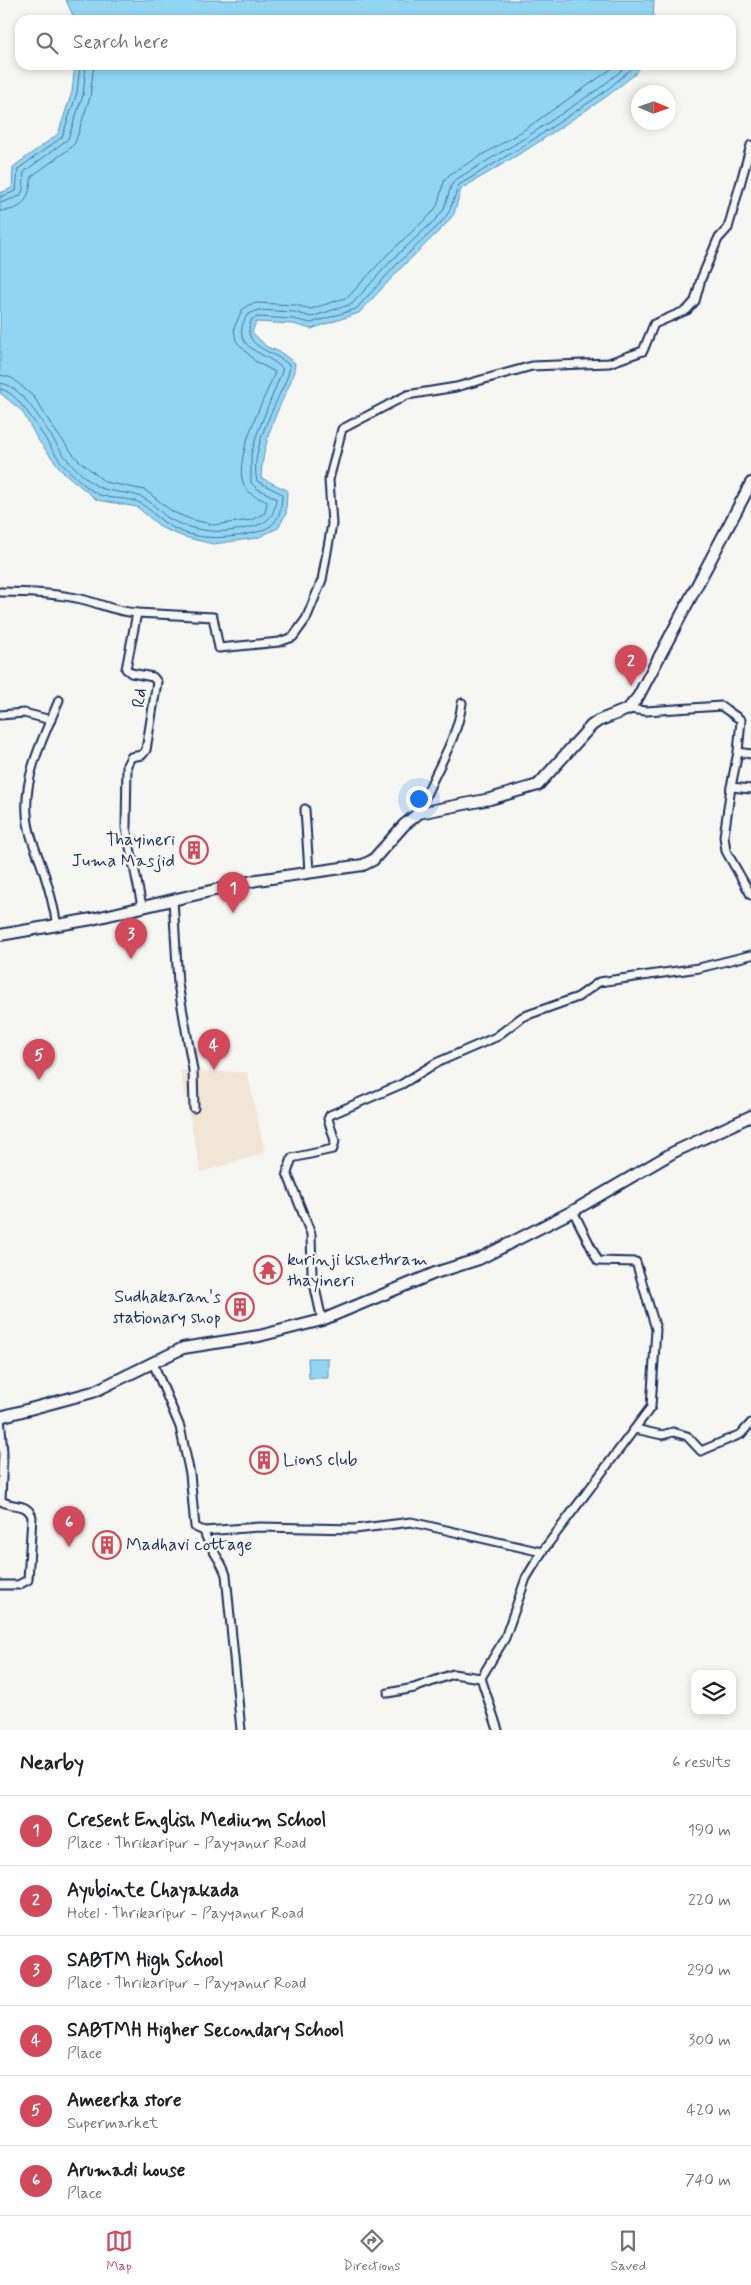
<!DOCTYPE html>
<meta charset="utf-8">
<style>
:root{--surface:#fff;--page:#f2f2f2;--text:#202124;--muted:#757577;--line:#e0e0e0;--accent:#d1495b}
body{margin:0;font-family:Mynerve,sans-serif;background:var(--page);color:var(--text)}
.controls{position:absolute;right:15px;bottom:15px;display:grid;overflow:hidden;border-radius:10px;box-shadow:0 2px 8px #0003}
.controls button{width:45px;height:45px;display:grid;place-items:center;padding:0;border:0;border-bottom:1px solid var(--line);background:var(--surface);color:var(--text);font:25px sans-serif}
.compass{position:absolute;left:631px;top:85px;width:45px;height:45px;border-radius:50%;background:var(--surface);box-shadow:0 2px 8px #0003;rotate:92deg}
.you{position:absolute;left:418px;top:798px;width:18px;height:18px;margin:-12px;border:4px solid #fff;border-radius:50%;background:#1a73e8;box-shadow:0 0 0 8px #1a73e833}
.badge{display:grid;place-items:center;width:32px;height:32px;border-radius:50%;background:var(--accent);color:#fff;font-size:16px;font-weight:700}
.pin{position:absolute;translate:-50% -41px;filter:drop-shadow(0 1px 2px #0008)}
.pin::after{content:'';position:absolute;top:26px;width:18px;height:15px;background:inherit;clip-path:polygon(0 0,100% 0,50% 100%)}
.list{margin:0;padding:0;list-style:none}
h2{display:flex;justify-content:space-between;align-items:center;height:65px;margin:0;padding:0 20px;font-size:21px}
h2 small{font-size:16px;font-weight:400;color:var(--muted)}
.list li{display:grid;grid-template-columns:32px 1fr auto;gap:15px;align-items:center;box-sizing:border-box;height:70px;padding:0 20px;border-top:1px solid var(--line)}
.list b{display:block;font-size:19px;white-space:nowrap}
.list p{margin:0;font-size:16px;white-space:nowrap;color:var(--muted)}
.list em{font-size:16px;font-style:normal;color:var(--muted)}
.icon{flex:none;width:28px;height:28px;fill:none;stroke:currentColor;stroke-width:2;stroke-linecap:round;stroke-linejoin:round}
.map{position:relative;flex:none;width:751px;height:1730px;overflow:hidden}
.search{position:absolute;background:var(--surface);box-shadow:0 2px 8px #0003;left:15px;right:15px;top:15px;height:55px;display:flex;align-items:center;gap:12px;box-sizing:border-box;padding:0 18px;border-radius:15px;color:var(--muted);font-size:19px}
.sheet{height:485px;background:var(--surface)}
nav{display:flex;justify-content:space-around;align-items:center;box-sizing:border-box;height:70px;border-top:1px solid var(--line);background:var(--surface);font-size:14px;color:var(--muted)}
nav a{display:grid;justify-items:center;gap:2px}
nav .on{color:var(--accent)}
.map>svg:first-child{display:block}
</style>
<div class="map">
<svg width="751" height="1730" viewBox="0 0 751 1730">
<rect width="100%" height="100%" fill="#f6f6f2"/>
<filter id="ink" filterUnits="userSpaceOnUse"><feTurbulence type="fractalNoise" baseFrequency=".02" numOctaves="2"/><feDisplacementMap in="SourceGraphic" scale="10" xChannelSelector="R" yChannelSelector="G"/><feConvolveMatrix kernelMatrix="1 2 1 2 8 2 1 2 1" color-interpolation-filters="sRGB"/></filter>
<g filter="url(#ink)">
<polygon fill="#f1e6d6" points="180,1071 247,1072 265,1153 201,1172"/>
<g fill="#91d5f3" stroke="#6293b7">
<polygon points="66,0 654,0 653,20 75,20"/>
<path d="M 75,65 L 642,65 L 634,75 L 606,97 L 531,147 L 461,189 L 454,214 L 444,226 L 402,267 L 359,313 L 311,329 L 293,324 L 256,322 L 252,332 L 267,347 L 280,352 L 295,363 C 294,379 287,389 281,403 C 270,427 262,452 261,478 L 287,490 L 286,514 L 278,528 L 257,538 L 213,544 L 184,537 L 162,528 L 137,507 L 97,500 L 63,472 L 38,440 L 22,411 L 0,393 L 0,193 L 12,188 L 13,167 L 58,134 L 72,92 Z"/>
<polygon points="308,1358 328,1358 328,1378 309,1378"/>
</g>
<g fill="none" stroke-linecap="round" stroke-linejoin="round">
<g stroke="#4a719a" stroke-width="1">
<polyline points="0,197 16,191 18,169 62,137 77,93 80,65"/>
<polyline points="0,203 20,196 23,190 24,172 68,139 83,95 86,65"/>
<path d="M 0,211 C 27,210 28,198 32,176 L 69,149 L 75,143 L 90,97 L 94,65"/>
<path d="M 0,375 L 12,378 L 34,397 L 54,429 L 76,458 L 105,482 L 145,490 L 173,512 L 190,519 L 214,525 L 251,520 L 265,513 L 267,502 C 261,498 252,497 247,490 C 227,466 266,397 275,372 L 255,361 L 236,341 L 234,328 L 242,310 L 248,305 L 257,303 L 295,305 L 311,309 L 348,297 L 388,254 L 431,214 L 437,206 L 444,181 L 450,174 L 521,132 L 617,65"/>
<path d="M 0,383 C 26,384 53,445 71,464 C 79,472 94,487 104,489 C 116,493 130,492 141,497 C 152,501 159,512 168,518 C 190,531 218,534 242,529 C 263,525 275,521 276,498 L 256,488 L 251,483 L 251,455 L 257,434 L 283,369 C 268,352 227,350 247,315 L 258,310 L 294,312 L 311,317 L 352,304 L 393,259 L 436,219 L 444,209 L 451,186 L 455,180 L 525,138 L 600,88 L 628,65"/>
<path d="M 0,389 C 22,391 50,452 67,469 C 76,477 89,491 100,495 C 112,500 129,497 140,503 C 149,508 156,517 164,522 C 188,540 221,540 248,534 C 275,529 281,520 282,494 L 257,481 C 251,456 266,424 276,402 C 281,390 288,380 290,366 C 275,350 238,348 252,319 L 257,317 L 293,319 L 311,323 L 356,309 L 398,263 L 441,223 L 449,212 L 459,185 L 528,143 L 603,93 L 636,65"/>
</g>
<defs>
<g id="minor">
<path d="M 0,592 C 27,592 54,593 81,599 C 102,604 113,611 137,613 L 126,669 L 131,673 L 153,677 L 157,682 L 146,750 L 142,755 L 131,757 L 127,765 L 126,828 L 142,906"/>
<polyline points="137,613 213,617 219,648 279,642 293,637 306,619 322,580 332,524 329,480 342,429 407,395 456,387 532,366 609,363 643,351 654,324 687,310 695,301 701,279 718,239 728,228 751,145"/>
<polyline points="628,709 646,711 721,706 741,720 738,752 731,787 751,789"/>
<polyline points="0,715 24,713 51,720"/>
<polyline points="738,752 751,754"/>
<polyline points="731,787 724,836 726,851 751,895"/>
<polyline points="305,809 309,872"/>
<path d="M 419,813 C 432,774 457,743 462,703"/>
<polyline points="173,899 178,984 193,1070 194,1108"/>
<path d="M 57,926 C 54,908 50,891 44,873 C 38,854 28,835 27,814 C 24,773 44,737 59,700"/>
<polyline points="322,1320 312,1274 311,1234 287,1173 292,1158 333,1149 335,1141 328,1119 330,1115 402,1084 436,1063 496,1037 522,1017 578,997 599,982 699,968 751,955"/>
<path d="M 153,1363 L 180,1427 L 190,1474 L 195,1527 L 204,1531 C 208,1547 221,1559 226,1575 L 241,1730"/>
<polyline points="635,1429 662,1435 673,1432 687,1436 701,1451 741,1434 751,1423"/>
<polyline points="204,1531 260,1527 355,1529 411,1522 542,1552"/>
<path d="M 0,1585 L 18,1585 L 28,1580 L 32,1517 C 28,1502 12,1508 1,1501 L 3,1452 L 0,1417"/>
<polyline points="388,1693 414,1688 453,1674 481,1678"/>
<polyline points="498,1730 481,1678 505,1638 526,1578 542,1552 651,1407 656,1329 636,1262 598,1261 573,1211"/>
</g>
<g id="secondary">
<polyline points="0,935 92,919 257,880 363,865 373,860 404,825 419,813 490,799 538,785 591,726 598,721 628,709 638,697 751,483"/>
<polyline points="0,1417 93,1392 183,1348 259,1336 322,1320 435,1273 479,1259 573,1211 674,1152 751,1116"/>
</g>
</defs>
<use href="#minor" stroke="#1b2f5e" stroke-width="11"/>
<use href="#secondary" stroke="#1b2f5e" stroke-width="14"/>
<use href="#minor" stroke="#f6f6f2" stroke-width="7"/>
<use href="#secondary" stroke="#f6f6f2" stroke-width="10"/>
</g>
</g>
<defs>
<symbol id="building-ring" viewBox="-11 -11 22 22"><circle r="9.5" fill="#f6f6f2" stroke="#d1495b" stroke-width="1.5"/><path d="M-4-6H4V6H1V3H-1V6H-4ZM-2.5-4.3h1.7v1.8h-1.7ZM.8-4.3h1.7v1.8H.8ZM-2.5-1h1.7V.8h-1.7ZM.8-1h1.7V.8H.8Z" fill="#d1495b"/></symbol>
<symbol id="temple-ring" viewBox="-11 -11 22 22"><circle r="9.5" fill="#f6f6f2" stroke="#d1495b" stroke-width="1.5"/><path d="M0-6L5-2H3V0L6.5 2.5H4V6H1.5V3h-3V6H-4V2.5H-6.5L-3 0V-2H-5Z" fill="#d1495b"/></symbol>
</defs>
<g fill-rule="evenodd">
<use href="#building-ring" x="178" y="834" width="32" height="32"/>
<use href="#temple-ring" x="252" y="1254" width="32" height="32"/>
<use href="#building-ring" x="224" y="1291" width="32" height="32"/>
<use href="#building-ring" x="248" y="1444" width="32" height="32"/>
<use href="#building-ring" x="91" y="1529" width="32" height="32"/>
</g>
<g text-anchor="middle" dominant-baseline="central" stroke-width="5" stroke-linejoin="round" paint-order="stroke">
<g font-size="18" fill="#1b2f5e" stroke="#f6f6f2">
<text transform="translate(140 698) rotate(-83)">Rd</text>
</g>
<g font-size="18" fill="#1b2f5e" stroke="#f6f6f2" text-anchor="start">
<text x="175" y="840" text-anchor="end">Thayineri<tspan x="175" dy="21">Juma Masjid</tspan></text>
<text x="287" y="1260">kurinji kshethram<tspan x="287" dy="21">thayineri</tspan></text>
<text x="221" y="1297" text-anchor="end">Sudhakaran's<tspan x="221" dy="21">stationary shop</tspan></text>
<text x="283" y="1460">Lions club</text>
<text x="126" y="1545">Madhavi cottage</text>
</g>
</g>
</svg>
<div class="controls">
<button><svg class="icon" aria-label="layers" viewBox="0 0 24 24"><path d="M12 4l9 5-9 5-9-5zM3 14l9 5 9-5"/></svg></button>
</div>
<svg class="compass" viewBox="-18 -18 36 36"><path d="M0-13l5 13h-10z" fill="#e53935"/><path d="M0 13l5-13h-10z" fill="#757577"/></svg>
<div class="you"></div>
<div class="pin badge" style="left:233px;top:913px">1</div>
<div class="pin badge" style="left:631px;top:686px">2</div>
<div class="pin badge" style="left:131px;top:959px">3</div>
<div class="pin badge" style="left:214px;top:1070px">4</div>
<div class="pin badge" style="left:39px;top:1080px">5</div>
<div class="pin badge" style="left:69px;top:1547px">6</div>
<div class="search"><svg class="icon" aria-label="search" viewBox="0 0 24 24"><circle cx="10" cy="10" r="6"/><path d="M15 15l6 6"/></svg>Search here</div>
</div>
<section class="sheet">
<h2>Nearby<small>6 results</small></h2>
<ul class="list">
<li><span class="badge">1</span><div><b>Cresent English Medium School</b><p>Place · Thrikaripur - Payyanur Road</p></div><em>190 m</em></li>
<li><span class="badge">2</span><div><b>Ayubinte Chayakada</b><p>Hotel · Thrikaripur - Payyanur Road</p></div><em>220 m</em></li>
<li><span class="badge">3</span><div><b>SABTM High School</b><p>Place · Thrikaripur - Payyanur Road</p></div><em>290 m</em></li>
<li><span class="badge">4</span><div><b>SABTMH Higher Secondary School</b><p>Place</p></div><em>300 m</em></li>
<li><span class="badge">5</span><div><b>Ameerka store</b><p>Supermarket</p></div><em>420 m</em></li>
<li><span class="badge">6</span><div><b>Arumadi house</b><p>Place</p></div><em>740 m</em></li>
</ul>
</section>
<nav>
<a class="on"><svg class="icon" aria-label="map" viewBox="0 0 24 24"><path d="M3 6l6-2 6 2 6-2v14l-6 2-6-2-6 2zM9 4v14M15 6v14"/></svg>Map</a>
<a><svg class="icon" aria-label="directions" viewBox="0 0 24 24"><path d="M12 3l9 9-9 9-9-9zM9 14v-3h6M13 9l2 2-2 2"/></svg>Directions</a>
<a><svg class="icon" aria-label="saved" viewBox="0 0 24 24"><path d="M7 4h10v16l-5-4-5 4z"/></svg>Saved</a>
</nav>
